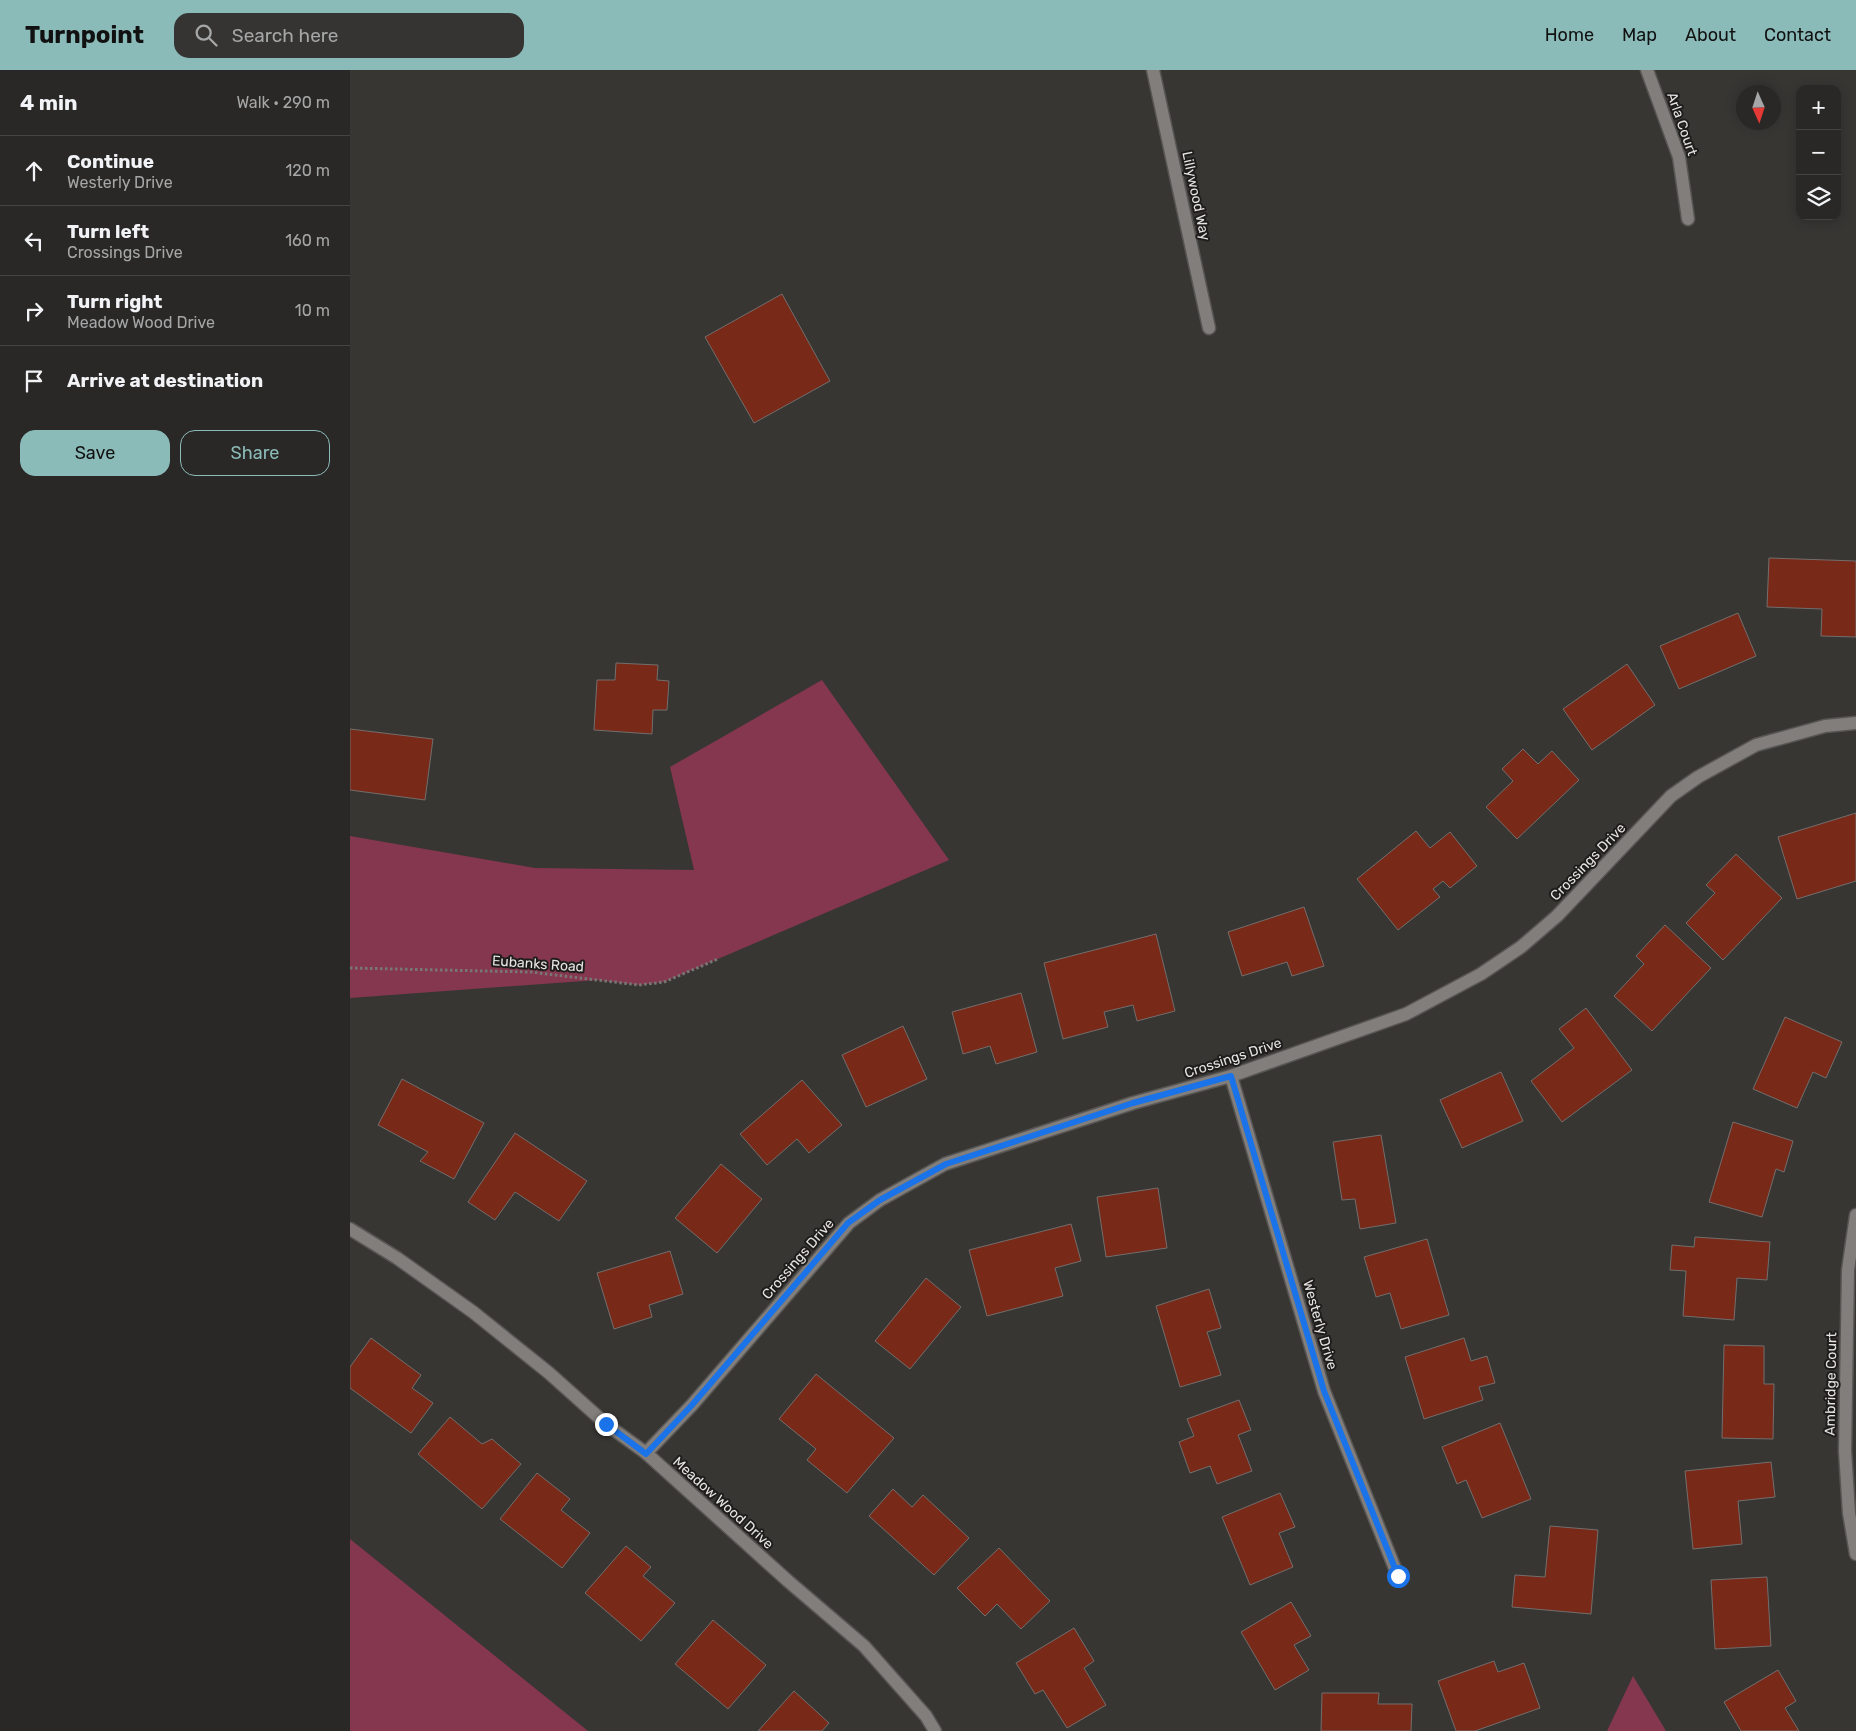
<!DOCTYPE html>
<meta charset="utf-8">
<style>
:root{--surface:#2a2826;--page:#363432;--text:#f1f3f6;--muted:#a5a6a7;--line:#464443;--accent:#8bbbb9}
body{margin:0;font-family:Rubik,sans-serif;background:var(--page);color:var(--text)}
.controls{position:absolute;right:15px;top:15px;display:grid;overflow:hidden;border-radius:10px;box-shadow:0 2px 12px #0003}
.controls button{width:45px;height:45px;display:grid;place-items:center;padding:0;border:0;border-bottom:1px solid var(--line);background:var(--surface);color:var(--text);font:25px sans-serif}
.compass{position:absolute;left:1386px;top:15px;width:45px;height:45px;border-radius:50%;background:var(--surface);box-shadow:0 2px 12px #0003;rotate:177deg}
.stop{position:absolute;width:15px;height:15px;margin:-11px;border:4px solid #1a73e8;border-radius:50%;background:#fff}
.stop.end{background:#1a73e8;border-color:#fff;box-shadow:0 1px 5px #0008}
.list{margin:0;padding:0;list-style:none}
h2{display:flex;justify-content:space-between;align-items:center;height:65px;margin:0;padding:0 20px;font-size:21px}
h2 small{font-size:16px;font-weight:400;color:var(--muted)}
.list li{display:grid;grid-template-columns:32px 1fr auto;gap:15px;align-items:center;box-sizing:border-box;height:70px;padding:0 20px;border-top:1px solid var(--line)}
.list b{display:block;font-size:19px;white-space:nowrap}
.list p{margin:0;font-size:16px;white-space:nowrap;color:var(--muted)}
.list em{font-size:16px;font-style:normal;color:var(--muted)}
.actions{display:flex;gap:10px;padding:15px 20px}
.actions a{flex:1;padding:11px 0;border:1px solid var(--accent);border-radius:15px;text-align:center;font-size:18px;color:var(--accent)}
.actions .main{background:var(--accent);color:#111}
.icon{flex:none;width:28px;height:28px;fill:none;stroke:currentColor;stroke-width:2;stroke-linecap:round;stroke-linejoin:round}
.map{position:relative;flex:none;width:1506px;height:1661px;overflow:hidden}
header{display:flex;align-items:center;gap:30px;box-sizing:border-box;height:70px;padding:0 25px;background:var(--accent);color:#111}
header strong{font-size:24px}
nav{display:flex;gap:28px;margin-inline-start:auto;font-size:18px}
.search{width:350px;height:45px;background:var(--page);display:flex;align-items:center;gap:12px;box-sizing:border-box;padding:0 18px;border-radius:15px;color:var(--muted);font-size:19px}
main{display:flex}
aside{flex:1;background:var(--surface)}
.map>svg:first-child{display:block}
</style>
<header>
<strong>Turnpoint</strong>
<div class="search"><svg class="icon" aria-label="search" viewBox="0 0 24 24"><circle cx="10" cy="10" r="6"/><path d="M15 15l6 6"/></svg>Search here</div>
<nav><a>Home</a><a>Map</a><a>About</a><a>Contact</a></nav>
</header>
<main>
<aside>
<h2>4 min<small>Walk · 290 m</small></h2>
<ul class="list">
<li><svg class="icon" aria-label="ahead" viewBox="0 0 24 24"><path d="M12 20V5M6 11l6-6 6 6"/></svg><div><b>Continue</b><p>Westerly Drive</p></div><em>120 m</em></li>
<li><svg class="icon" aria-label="left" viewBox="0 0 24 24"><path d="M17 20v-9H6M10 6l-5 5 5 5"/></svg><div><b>Turn left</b><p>Crossings Drive</p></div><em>160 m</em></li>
<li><svg class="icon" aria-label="right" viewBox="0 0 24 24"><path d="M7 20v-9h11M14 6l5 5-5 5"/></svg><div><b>Turn right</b><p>Meadow Wood Drive</p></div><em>10 m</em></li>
<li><svg class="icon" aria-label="arrive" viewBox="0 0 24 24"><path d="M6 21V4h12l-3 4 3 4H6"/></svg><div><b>Arrive at destination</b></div></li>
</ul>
<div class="actions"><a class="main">Save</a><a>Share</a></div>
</aside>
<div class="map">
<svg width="1506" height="1661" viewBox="0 0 1506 1661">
<rect width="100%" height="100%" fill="#383633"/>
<g fill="#84374e">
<polygon points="472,610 599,790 314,912 289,915 247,910 0,928 0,766 185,798 344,800 320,697"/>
<polygon points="0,1469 238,1661 0,1661"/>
<polygon points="1283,1606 1316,1661 1257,1661"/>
</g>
<g fill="#792917" stroke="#726e6d">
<polygon points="432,224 480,311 404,353 355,267"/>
<polygon points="1419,488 1506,491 1506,567 1471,566 1472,539 1417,537"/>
<polygon points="1388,543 1406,586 1329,619 1310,576"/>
<polygon points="266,593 308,595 307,610 319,611 317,640 303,640 302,664 244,660 247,610 265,610"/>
<polygon points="1277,594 1305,635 1242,680 1213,639"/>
<polygon points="0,659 83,669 75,730 0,720"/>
<polygon points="1173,679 1188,694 1202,681 1229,710 1167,769 1136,737 1163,711 1152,699"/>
<polygon points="1506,743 1506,811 1447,829 1428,767"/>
<polygon points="1066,761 1080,778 1100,762 1127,796 1100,818 1093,811 1083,819 1090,827 1048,860 1007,809"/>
<polygon points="1386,784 1432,828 1373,890 1336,853 1365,823 1356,815"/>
<polygon points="954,837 974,896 942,906 937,892 892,906 878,862"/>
<polygon points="1315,855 1361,898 1302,961 1264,926 1294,894 1286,886"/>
<polygon points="806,864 825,941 787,951 783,935 754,942 758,957 713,969 694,893"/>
<polygon points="671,923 687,982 646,994 640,976 613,984 602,942"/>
<polygon points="1236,938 1282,1000 1212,1052 1181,1011 1224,978 1209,959"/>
<polygon points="1435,947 1492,972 1476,1008 1463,1002 1447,1038 1403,1019"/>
<polygon points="553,956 577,1009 516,1037 492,985"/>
<polygon points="1151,1002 1173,1051 1112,1078 1090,1030"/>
<polygon points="52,1009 134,1053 104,1109 70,1091 78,1082 28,1055"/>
<polygon points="452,1010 492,1055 459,1083 447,1069 417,1095 390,1064"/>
<polygon points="1383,1052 1443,1071 1434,1102 1426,1099 1412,1147 1359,1132"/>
<polygon points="165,1063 237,1111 209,1151 165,1122 145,1150 118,1132"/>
<polygon points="1031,1065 1046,1153 1010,1159 1005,1129 992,1130 983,1072"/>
<polygon points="371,1094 412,1129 367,1183 325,1148"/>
<polygon points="808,1118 817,1178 756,1187 747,1127"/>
<polygon points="721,1154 731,1191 705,1198 713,1226 637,1246 619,1180"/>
<polygon points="1345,1167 1420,1172 1417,1210 1387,1208 1384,1250 1333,1246 1336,1201 1320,1200 1322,1175 1344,1177"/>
<polygon points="1077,1169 1099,1245 1051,1259 1040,1223 1026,1227 1014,1187"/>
<polygon points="320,1181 333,1224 299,1235 302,1247 264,1259 247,1203"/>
<polygon points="576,1208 611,1237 560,1299 525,1271"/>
<polygon points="859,1219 871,1258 857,1262 871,1305 830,1317 806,1236"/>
<polygon points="21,1268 71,1305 62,1318 83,1333 61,1363 0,1318 0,1297"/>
<polygon points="1114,1268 1121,1291 1137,1286 1145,1313 1129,1317 1133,1330 1074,1349 1055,1287"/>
<polygon points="1374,1275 1414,1276 1414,1314 1424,1314 1423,1369 1372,1368"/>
<polygon points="466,1304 544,1368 497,1423 457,1390 466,1379 429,1349"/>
<polygon points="889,1330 901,1360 888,1365 902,1401 867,1414 860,1396 840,1403 829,1372 844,1366 837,1349"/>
<polygon points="100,1347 132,1374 142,1369 171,1394 132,1439 68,1384"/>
<polygon points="1150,1353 1181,1429 1132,1448 1116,1410 1107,1414 1092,1377"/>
<polygon points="1421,1392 1425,1427 1388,1431 1392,1474 1343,1479 1335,1401"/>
<polygon points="187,1403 220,1429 211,1440 240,1463 212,1498 150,1449"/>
<polygon points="543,1419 562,1437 573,1425 619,1468 584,1505 519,1446"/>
<polygon points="930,1423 945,1457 929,1463 943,1497 900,1515 872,1447"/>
<polygon points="1200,1456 1248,1460 1241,1544 1162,1537 1165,1505 1195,1507"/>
<polygon points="276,1476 301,1497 293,1506 325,1533 291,1571 235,1523"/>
<polygon points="649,1478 700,1531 671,1559 647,1534 635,1546 607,1518"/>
<polygon points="1417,1507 1421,1576 1365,1579 1361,1510"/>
<polygon points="941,1532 961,1566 944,1575 959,1600 925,1620 891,1562"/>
<polygon points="363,1550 416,1595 378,1639 325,1594"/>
<polygon points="724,1558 744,1591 734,1598 756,1635 717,1658 693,1620 685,1624 666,1593"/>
<polygon points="1144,1591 1148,1602 1174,1593 1190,1638 1125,1661 1106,1661 1088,1611"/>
<polygon points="1428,1600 1446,1631 1435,1638 1449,1661 1391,1661 1374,1632"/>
<polygon points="444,1621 479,1653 472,1661 408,1661"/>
<polygon points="972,1623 1029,1623 1028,1634 1062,1634 1061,1661 971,1661"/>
</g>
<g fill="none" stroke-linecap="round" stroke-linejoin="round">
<defs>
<g id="minor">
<polyline points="803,0 859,258"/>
<polyline points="1297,0 1329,87 1338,149"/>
<polyline points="881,1006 974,1321 1048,1506"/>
<polyline points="1506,1145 1498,1200 1495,1381 1499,1443 1506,1484"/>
<polyline points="0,1159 47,1188 123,1242 199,1303 256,1354 296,1383 438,1511 514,1576 576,1646 585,1661"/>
<polyline points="296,1383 342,1335 499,1153 530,1130 595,1094 783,1033 881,1006 1056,944 1131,904 1171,877 1207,846 1321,726 1348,707 1406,675 1475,656 1506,653"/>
</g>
</defs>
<use href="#minor" stroke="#575553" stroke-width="15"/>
<polyline stroke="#797775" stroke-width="3" stroke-dasharray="2.5 2.5" stroke-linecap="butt" points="0,898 180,902 289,915 314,912 368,889"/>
<use href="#minor" stroke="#817e7b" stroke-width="12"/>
</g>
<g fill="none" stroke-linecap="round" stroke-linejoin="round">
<polyline stroke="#1a73e8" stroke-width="6" points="256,1354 296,1384 342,1335 498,1153 530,1130 596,1094 783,1033 881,1006 974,1321 1048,1506"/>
</g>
<g text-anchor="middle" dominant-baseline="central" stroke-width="4" stroke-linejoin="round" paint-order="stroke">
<g font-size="14" fill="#e6e4e3" stroke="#1f1d1c">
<text transform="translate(1332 54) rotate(71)">Arla Court</text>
<text transform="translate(846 126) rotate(78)">Lillywood Way</text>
<text transform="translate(1238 792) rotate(-46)">Crossings Drive</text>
<text transform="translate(188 894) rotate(4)">Eubanks Road</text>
<text transform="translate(883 988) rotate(-18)">Crossings Drive</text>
<text transform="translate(448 1189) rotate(-49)">Crossings Drive</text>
<text transform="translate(970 1255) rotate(74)">Westerly Drive</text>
<text transform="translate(1481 1314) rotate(-89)">Ambridge Court</text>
<text transform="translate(373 1433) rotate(42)">Meadow Wood Drive</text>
</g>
</g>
</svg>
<div class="controls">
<button>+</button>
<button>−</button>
<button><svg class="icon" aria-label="layers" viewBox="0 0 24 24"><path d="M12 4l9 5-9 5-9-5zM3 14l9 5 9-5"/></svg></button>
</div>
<svg class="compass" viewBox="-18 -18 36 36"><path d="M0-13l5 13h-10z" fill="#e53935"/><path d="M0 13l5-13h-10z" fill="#a5a6a7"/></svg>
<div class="stop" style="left:1048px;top:1506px"></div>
<div class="stop end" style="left:256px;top:1354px"></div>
</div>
</main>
